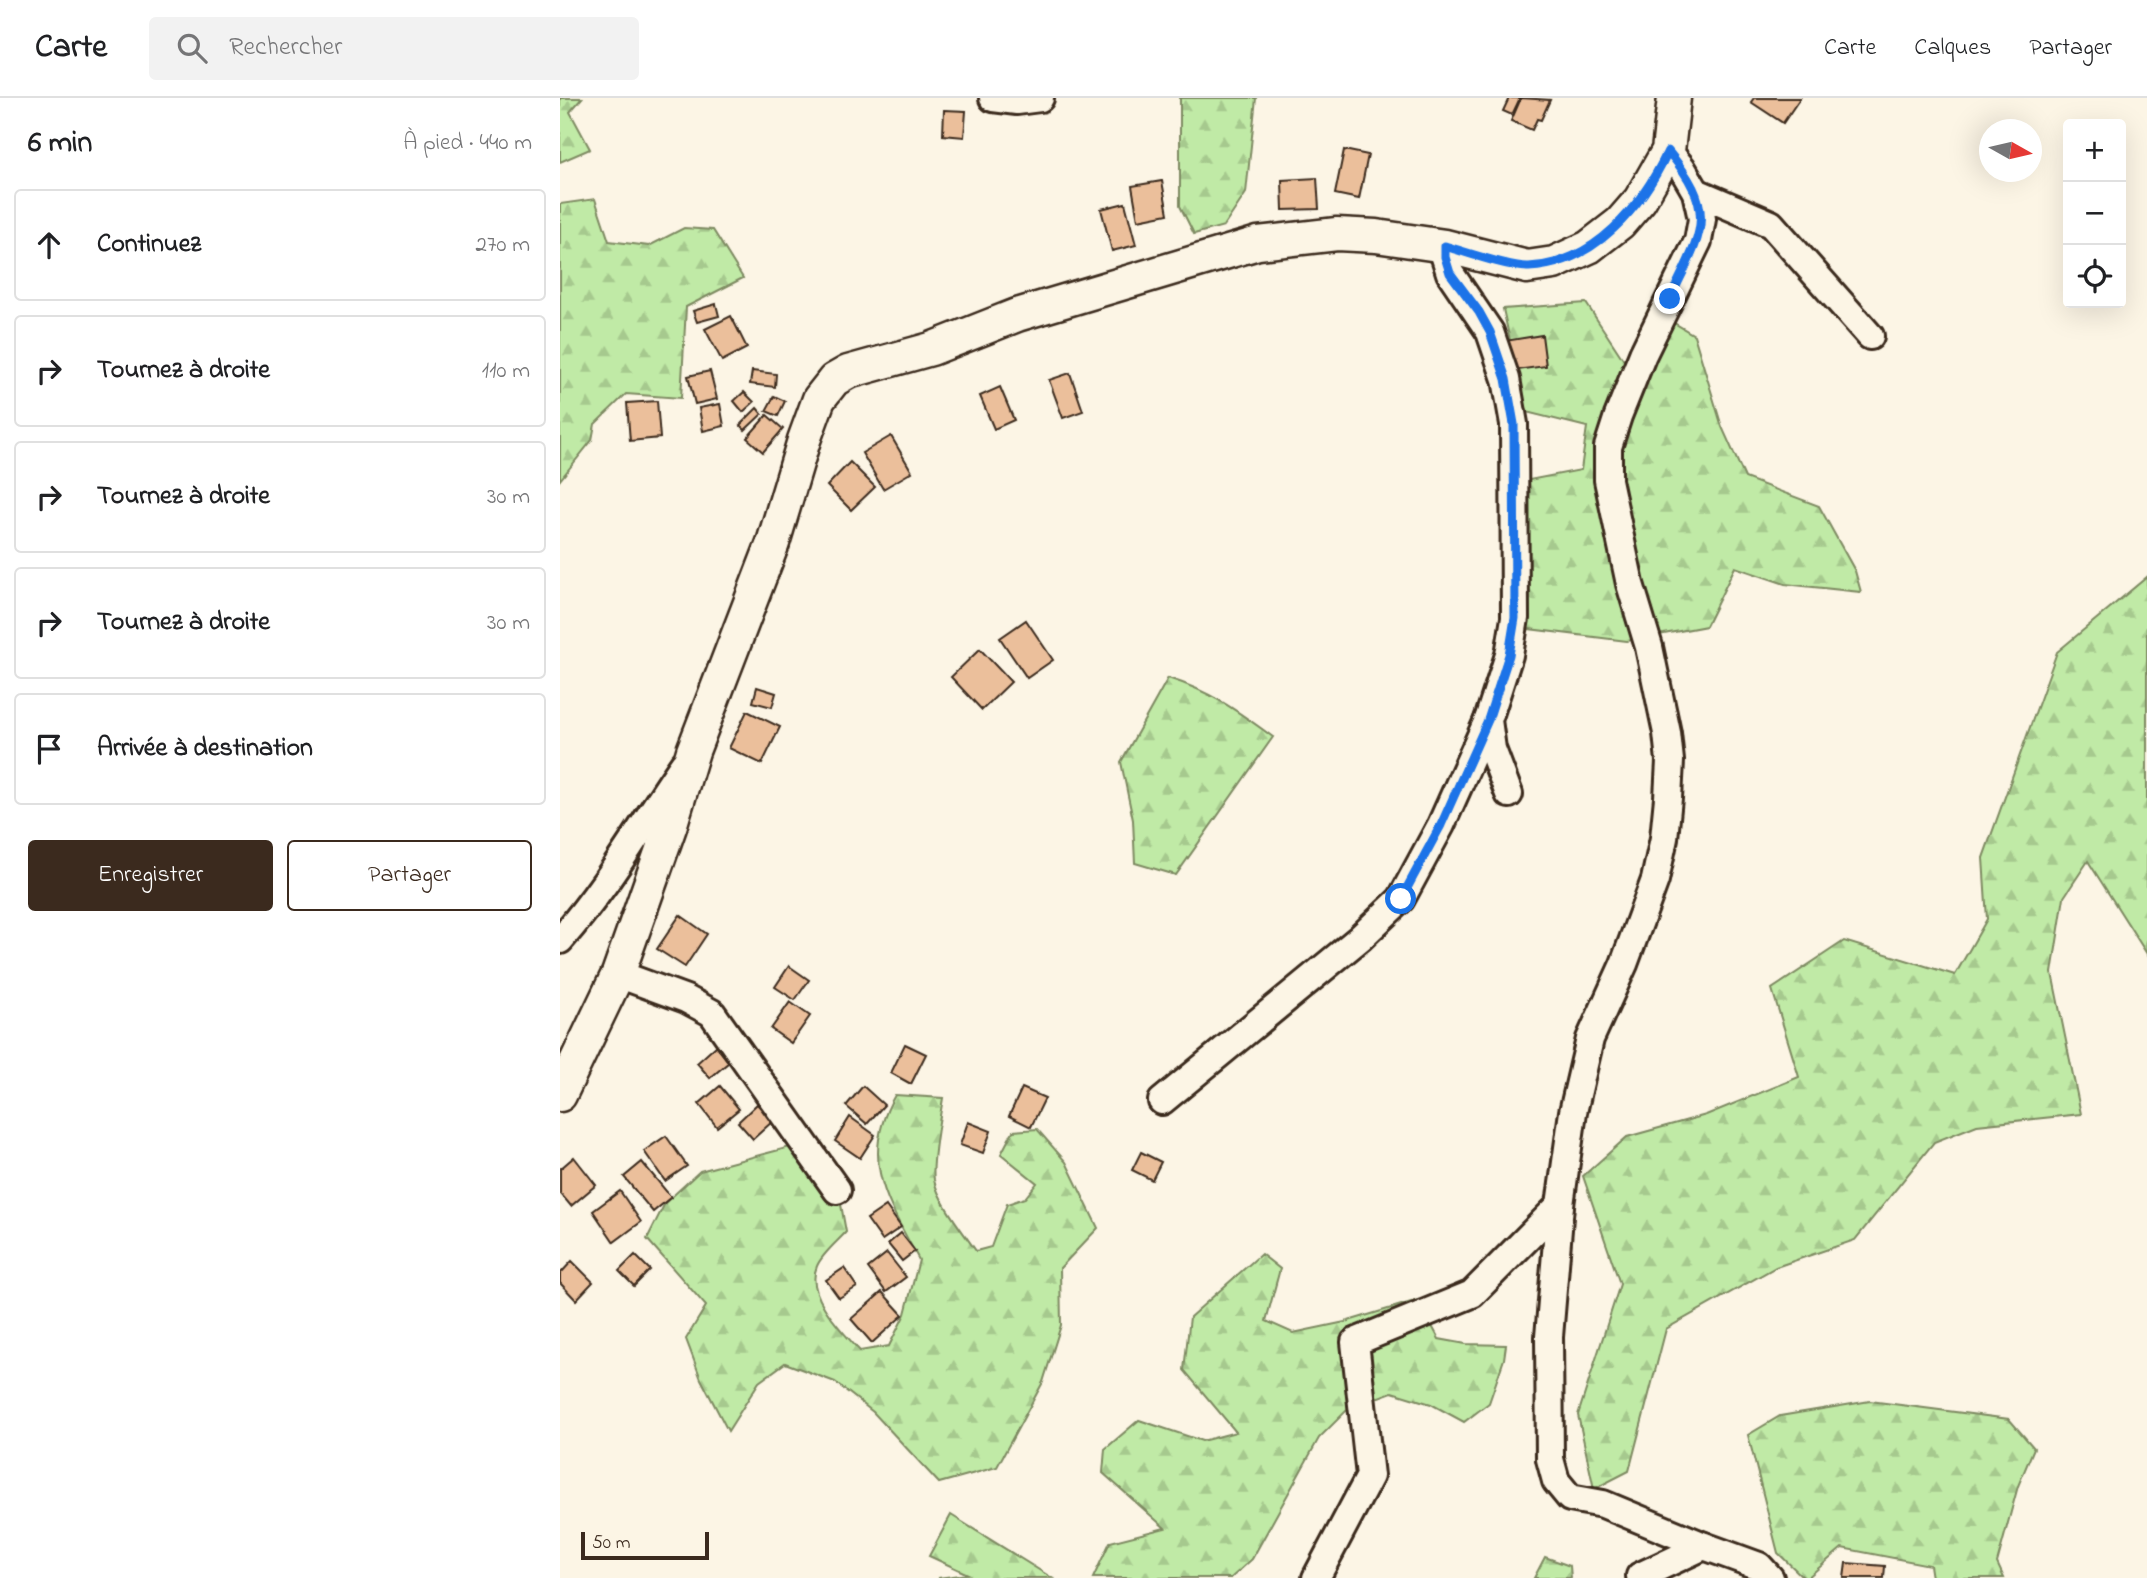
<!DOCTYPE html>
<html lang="fr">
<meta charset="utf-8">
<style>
:root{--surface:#fff;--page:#f2f2f2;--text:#202124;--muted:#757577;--line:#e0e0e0;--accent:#3b2a1e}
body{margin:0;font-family:"Indie Flower",sans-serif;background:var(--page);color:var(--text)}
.controls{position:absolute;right:21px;top:21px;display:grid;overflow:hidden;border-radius:7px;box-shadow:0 7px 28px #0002}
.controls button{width:63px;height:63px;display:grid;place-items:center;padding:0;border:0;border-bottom:2px solid var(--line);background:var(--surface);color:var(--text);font:35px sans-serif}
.compass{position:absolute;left:1419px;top:21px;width:63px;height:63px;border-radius:50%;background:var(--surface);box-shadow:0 7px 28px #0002;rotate:98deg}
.scale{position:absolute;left:21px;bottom:18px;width:128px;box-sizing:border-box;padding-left:7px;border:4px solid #3b2a1e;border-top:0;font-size:19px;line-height:24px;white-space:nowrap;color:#3b2a1e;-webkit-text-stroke:5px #fcf5e5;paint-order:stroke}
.stop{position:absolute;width:21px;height:21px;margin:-16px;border:5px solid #1a73e8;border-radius:50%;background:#fff}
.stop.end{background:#1a73e8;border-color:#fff;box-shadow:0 2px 7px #0008}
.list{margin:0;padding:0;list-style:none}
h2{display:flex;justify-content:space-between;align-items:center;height:91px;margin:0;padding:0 28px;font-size:30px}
h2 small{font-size:23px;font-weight:400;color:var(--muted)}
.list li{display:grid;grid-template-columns:46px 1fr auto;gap:21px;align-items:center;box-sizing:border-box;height:112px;margin:0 14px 14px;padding:0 14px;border:2px solid var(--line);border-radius:7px}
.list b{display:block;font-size:26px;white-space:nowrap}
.list em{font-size:23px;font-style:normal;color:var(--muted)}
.actions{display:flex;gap:14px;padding:21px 28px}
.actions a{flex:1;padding:16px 0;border:2px solid var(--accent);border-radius:7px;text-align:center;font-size:24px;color:var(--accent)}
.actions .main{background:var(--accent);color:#fff}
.icon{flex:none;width:38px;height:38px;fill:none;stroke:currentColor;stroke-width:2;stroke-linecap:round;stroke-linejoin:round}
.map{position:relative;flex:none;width:1587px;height:1480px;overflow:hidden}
header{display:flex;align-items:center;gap:42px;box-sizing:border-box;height:98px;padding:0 35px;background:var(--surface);border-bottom:2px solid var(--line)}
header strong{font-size:33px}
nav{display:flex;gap:38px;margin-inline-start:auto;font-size:24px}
.search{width:490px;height:63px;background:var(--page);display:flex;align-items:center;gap:18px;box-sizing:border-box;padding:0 24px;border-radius:7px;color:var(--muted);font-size:26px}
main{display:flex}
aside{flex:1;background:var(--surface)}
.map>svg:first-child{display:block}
</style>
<header>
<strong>Carte</strong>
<div class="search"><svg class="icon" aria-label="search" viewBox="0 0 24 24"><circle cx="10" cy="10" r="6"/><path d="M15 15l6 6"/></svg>Rechercher</div>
<nav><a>Carte</a><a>Calques</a><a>Partager</a></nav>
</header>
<main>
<aside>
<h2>6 min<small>À pied · 440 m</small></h2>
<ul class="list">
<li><svg class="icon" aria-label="ahead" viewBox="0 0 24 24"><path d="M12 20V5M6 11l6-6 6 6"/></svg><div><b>Continuez</b></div><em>270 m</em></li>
<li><svg class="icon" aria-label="right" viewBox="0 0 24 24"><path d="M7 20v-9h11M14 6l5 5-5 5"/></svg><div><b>Tournez à droite</b></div><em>110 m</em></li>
<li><svg class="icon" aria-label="right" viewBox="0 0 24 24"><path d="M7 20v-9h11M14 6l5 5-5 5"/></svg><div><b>Tournez à droite</b></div><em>30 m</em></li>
<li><svg class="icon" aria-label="right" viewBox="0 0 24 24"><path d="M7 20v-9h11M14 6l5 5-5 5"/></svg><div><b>Tournez à droite</b></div><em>30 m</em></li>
<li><svg class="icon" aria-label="arrive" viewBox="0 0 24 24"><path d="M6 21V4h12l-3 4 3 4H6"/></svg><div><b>Arrivée à destination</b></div></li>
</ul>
<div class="actions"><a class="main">Enregistrer</a><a>Partager</a></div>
</aside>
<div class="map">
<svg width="1587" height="1480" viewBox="0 0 1587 1480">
<defs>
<pattern id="forest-firs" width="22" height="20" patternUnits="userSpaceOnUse" patternTransform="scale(1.75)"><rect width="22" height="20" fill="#c0eaa6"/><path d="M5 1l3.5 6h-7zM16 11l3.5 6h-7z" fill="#a6c98e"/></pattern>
</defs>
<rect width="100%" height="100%" fill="#fcf5e5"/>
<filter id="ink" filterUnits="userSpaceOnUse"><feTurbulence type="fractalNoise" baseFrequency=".0143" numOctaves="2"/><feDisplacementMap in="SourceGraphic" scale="14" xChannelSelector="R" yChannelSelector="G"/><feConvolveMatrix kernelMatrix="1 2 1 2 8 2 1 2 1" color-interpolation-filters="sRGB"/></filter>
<g filter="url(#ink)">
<g fill="url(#forest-firs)" stroke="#7e8a62" stroke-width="2">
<polygon points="0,0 22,0 10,14 30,51 0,64"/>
<polygon points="620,0 696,0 686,95 664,128 634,136 620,108"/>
<polygon points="35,101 49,143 89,148 124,130 153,132 183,180 126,209 121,300 66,296 35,326 32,342 0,382 0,106"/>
<polygon points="1026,205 1080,287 1109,222 1134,237 1162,329 1185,380 1259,408 1295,473 1301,494 1225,486 1175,469 1146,528 1067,543 961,530 969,382 1021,372 1027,329 966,314 943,211"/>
<polygon points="1587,479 1587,856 1528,763 1504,799 1492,875 1521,1016 1417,1027 1374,1044 1295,1142 1216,1169 1106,1231 1069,1373 1034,1391 1018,1317 1060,1186 1023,1078 1067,1039 1146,1017 1239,979 1212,891 1284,843 1395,877 1427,821 1423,760 1497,554"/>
<path d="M 608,580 C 652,594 676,612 713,639 L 616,777 L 575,765 L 573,722 L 561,664 Z"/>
<path d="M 335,997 L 383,1000 C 380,1019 371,1064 374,1082 C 378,1103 404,1135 416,1153 L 431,1149 L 447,1106 L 465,1100 L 477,1085 L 441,1056 L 453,1033 L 477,1031 L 506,1064 L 538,1130 L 500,1170 L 501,1227 L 483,1284 L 437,1369 L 379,1385 L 313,1314 L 275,1284 L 225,1265 L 199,1284 L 168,1333 L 141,1281 L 126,1241 L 146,1208 L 87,1141 L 105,1105 L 140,1073 L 230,1049 L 280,1101 L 286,1134 C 277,1144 262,1156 257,1168 C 244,1197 283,1234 300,1253 L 329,1248 L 345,1216 L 359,1162 C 328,1104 298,1061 335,997 Z"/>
<polygon points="701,1156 720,1171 706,1223 733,1235 785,1224 858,1202 879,1241 906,1246 946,1247 944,1261 929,1305 904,1324 871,1306 832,1294 789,1310 759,1340 692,1461 671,1480 533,1480 550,1444 605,1430 543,1375 545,1351 579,1322 642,1343 676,1334 624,1272 630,1219"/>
<polygon points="1310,1303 1449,1321 1474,1350 1458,1388 1437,1465 1444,1480 1372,1480 1370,1467 1282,1450 1247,1480 1244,1480 1218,1455 1188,1337 1220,1318"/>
<polygon points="391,1417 492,1480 378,1480 408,1476 369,1458"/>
<polygon points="985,1459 1010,1468 1011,1480 974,1480"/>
</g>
<g fill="#ebbf9b" stroke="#3b2a1e" stroke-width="2">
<polygon points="949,0 960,0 952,17 943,13"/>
<polygon points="961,0 990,2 981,22 977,21 972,32 951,23"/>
<polygon points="1194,0 1240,0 1223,25 1191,4"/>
<polygon points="384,12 406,13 404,39 383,37"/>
<polygon points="784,52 808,57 799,101 775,96"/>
<polygon points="757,80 759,111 723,112 722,82"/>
<polygon points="602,83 608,116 578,122 572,88"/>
<polygon points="565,105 576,147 552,153 541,111"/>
<polygon points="156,206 159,218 137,224 133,213"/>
<polygon points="171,218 187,250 162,263 145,231"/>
<polygon points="982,237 986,268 949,273 945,243"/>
<polygon points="150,273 157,301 135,306 128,278"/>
<polygon points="192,273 216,276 215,289 190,286"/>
<polygon points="510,275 523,313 503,320 489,282"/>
<polygon points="440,289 454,322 434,331 420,298"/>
<polygon points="184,294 194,304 183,314 174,303"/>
<polygon points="214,298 225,303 218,318 206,313"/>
<polygon points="97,303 100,340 70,343 67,305"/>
<polygon points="160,306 164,328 143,333 139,310"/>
<polygon points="197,310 202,316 185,332 180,327"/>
<polygon points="207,317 223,331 203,354 187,340"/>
<polygon points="331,338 352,374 323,391 302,355"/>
<polygon points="290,364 315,389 291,412 267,388"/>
<polygon points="466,522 493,562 467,580 440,540"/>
<polygon points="420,551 451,584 422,612 391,579"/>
<polygon points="197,589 216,595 212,609 193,604"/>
<polygon points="187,613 220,629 202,666 169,650"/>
<polygon points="120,817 147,836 125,869 97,851"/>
<polygon points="229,868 249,882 235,902 215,889"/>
<polygon points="230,904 250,918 231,945 211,931"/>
<polygon points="345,946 366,956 351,986 331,975"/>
<polygon points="156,948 169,964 150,980 137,965"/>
<polygon points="160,988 179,1011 157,1029 139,1006"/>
<polygon points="303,988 324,1007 307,1026 286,1008"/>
<polygon points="462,990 485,1000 471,1029 449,1018"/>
<polygon points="197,1006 213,1023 193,1041 178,1024"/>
<polygon points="290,1019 315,1037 300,1060 275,1043"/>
<polygon points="408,1024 431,1033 423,1055 400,1047"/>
<polygon points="106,1038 127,1068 105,1083 84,1053"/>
<polygon points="581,1054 601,1064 592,1082 572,1072"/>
<polygon points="14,1059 36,1087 11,1108 0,1095 0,1071"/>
<polygon points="82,1064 111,1099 93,1114 64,1079"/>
<polygon points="60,1093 81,1124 54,1144 33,1113"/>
<polygon points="326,1108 341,1129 322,1142 307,1121"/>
<polygon points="341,1135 355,1153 342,1163 328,1146"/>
<polygon points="327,1155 346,1179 326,1194 308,1170"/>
<polygon points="75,1157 90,1172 74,1188 59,1173"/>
<polygon points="12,1163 33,1184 16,1202 0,1185 0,1176"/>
<polygon points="284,1170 297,1189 279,1200 266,1182"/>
<polygon points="322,1194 343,1217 312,1245 291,1221"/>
<polygon points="1286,1465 1325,1468 1324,1480 1284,1480"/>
</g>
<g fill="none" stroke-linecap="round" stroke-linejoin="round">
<defs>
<g id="minor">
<polyline points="433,0 457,3 480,0"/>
<polyline points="1108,53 1122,70 1136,94 1142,121 1138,143 1083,256 1058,318 1048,349 1048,382 1070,486 1089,549 1107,635 1110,663 1108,700 1104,740 1095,782 1064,866 1030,941 1013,1014 1000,1107 989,1239 990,1361 996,1383 1010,1400 1043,1406 1144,1448 1199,1468 1210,1480"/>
<polyline points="1136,94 1211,126 1310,238"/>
<polyline points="885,148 885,159 890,175 930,234 946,281 954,326 955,520 949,557 928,622 932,651 949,696"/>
<path d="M 0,842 C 48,788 83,725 124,666"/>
<polyline points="58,876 126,901 152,915 277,1092"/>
<polyline points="602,1003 800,840 841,801 881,727 928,622"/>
<polyline points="1080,1478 1144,1448"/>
<polyline points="756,1480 810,1378 795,1244 912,1196 1000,1107"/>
</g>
<polyline id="major" points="0,997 58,876 110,729 133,653 213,445 244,342 259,301 274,282 288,274 371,251 457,217 698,145 777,136 816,138 885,148 967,169 994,165 1029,149 1060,125 1080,102 1108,53 1114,0"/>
</defs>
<use href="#minor" stroke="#3b2a1e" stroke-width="32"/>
<use href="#major" stroke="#3b2a1e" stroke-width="37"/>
<use href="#minor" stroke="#fcf5e5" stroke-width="26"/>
<use href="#major" stroke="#fcf5e5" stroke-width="32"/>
</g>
</g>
<g fill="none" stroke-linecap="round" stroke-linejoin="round" filter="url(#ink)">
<path stroke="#1a73e8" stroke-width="9" d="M 841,801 L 881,727 L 928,622 L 949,557 L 955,520 L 954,326 L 946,281 L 930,234 L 919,214 L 890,175 L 885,159 L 885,148 C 905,154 951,170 969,169 C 1035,166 1082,108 1108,53 C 1160,116 1141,135 1110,201"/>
</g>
</svg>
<div class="controls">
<button>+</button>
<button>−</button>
<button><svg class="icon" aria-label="locate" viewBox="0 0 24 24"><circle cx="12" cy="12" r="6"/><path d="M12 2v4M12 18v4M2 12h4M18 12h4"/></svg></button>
</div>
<svg class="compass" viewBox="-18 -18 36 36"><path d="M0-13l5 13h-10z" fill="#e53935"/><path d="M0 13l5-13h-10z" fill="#757577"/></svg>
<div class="scale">50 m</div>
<div class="stop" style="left:841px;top:801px"></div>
<div class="stop end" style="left:1110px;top:201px"></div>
</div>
</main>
